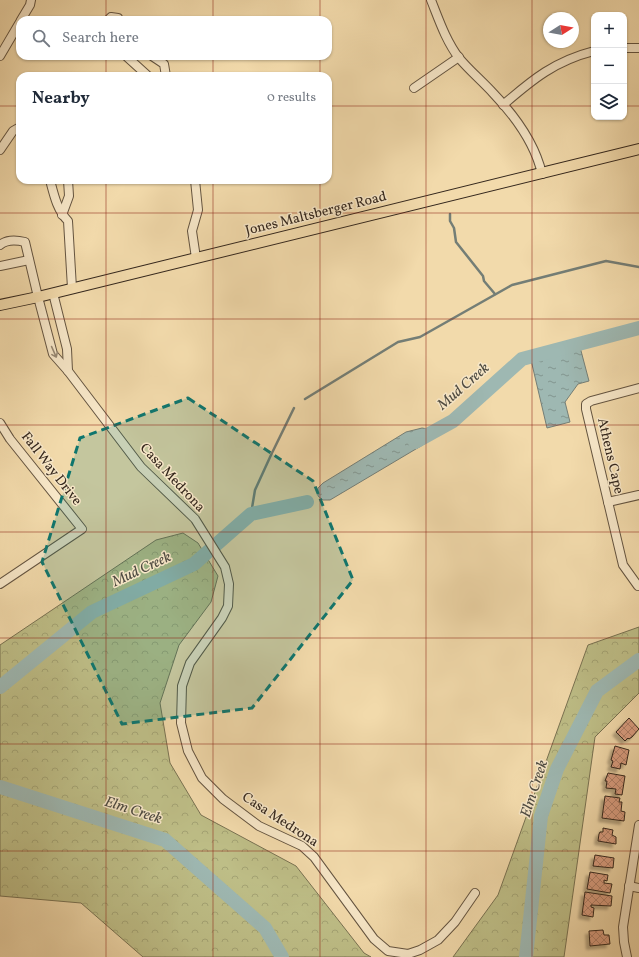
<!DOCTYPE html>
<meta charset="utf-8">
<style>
:root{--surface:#fff;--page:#f6f6f7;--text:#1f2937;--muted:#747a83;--line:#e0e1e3}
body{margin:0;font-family:Vollkorn,serif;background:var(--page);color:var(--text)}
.controls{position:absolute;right:12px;top:12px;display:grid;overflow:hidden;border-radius:8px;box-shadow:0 1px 3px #0004}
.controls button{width:36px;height:36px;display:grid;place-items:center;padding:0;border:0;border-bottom:1px solid var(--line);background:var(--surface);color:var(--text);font:20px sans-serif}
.compass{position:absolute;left:543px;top:12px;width:36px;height:36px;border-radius:50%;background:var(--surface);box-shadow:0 1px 3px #0004;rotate:79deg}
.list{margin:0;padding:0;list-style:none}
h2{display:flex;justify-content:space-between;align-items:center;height:52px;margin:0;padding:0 16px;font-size:17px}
h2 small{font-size:13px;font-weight:400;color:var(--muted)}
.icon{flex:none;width:22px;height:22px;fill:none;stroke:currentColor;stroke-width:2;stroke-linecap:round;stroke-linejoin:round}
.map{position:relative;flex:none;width:639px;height:957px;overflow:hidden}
.search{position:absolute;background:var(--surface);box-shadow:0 1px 3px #0004;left:16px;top:16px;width:316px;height:44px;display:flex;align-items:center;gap:10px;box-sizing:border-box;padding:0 14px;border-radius:12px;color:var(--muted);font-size:15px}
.panel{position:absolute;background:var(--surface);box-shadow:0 1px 3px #0004;left:16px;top:72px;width:316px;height:112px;border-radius:12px}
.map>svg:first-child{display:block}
</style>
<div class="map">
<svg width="639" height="957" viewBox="0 0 639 957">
<defs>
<pattern id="forest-crowns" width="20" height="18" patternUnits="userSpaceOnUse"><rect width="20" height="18" fill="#bebe87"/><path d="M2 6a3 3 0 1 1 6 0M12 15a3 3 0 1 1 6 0" fill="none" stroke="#a4a374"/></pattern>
<pattern id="water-ripples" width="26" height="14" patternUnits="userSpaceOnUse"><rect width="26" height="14" fill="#9eb8b2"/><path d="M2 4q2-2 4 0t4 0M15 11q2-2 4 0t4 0" fill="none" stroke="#829690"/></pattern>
<pattern id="building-cross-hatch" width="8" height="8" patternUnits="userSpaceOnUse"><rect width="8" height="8" fill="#da9e81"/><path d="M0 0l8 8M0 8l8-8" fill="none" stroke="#b28169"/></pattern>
<filter id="shadow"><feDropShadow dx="-3.5" dy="3.5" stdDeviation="1" flood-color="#0004"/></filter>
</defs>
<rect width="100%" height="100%" fill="#f2daab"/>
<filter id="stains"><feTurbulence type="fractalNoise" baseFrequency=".005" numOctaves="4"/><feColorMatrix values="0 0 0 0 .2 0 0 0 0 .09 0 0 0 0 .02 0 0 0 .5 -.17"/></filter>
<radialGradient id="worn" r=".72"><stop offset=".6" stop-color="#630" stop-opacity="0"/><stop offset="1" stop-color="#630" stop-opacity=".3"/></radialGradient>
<g fill="url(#forest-crowns)" stroke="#797252">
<polygon points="183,533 198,543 218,576 211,602 179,645 160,703 170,763 201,815 296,866 364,953 371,957 143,957 81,903 0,896 0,645 156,540"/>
<polygon points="639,627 639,693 595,737 564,957 453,957 498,895 588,645"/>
</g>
<g fill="url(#water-ripples)" stroke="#747e76">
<polygon points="580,347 589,381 578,384 565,402 570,422 547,428 531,360"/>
<polygon points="422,428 428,429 432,436 426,443 330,500 323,500 318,496 318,488 323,483 406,432"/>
</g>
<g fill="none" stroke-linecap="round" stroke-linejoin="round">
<g stroke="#747e76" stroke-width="2.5">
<polyline points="450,214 450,221 454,228 456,242 483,276 484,281 495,294"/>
<polyline points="305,399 398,342 420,337 512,285 606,261 639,267"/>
<polyline points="251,514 255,490 271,455 294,408"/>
</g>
<g stroke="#9eb8b2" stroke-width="14">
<polyline points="415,442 453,421 522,359 639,328"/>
<polyline points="0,687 92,612 194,564 251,514 307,502"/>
<polyline points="0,787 165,840 265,928 282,957"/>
<polyline points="526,957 541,816 557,769 597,691 639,660"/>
</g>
</g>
<g fill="url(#building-cross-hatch)" stroke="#34271d" filter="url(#shadow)">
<polygon points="629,718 639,729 632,737 629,739 628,738 625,741 616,732"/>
<polygon points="615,746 629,750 626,765 621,763 620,769 611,767 613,761 611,760"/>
<polygon points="608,773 625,776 622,795 615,794 616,789 606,788 607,781 605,781"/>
<polygon points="605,796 620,798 619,802 622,802 621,811 625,812 624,821 602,818"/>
<polygon points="603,828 613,830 612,835 616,837 616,844 598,841 599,834 600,832 603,832"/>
<polygon points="595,855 614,858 613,868 593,866"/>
<polygon points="590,872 608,875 607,881 604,880 604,883 612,884 610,893 587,889"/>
<polygon points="585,892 612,896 611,906 591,905 591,907 594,908 593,917 582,915"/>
<polygon points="603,930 604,935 609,935 610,944 590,946 589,931"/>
</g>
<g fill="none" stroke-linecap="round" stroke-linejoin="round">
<defs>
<g id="minor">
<path d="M 431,0 C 439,20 446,41 459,58 C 469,70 482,81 493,93 C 515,116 535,143 542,174"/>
<polyline points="21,20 30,5 31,0"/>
<polyline points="108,20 111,17 118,18 118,20"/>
<polyline points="624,48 639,48"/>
<polyline points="0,56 20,22"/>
<polyline points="126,56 148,76"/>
<polyline points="152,56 164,64 166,76"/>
<polyline points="414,88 459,57"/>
<path d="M 503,105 C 533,79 555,61 594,51"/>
<polyline points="0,150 13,131 20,127"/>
<path d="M 50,180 C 54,195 57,210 68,221 L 72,288"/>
<polyline points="195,180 198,210 192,231 196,258"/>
<polyline points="62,215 69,196 68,180"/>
<path d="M 0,245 C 7,239 17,240 25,242 L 38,297 L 53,354 L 68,371 L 141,467 L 195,519 L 225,567 L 229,584 L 228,606 L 222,618 L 190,663 L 182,686 L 181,723 L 188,751 L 202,778 L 223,799 L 259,826 L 302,846 L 314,857 L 374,939 L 388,951 L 408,954 L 420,950 L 438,940 L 455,922 L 475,893"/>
<polyline points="0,266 29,260"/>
<polyline points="53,293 67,349 68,371"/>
<polyline points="0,423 10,439 82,529 0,584"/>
<polyline points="608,502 639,495"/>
<polyline points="638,586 623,565 586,409 586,404 591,401 639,388"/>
<polyline points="629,886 639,888"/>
<polyline points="627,957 624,942 623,927 639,825"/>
</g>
<polyline id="major" points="0,305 38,297 639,149"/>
</defs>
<use href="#minor" stroke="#645440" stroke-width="10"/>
<use href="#major" stroke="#34271d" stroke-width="12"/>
<use href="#minor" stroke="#f7e7c8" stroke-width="8"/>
<use href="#major" stroke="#f2daab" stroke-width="10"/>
</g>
<defs><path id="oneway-shaft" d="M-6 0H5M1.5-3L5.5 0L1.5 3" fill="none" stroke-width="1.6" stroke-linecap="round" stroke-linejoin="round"/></defs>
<use stroke="#968772" href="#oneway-shaft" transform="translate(54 352) rotate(66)"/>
<path fill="#0f766e" fill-opacity="0.2" stroke="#0f766e" stroke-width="3" stroke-dasharray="8 5" stroke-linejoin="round" d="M 188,398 L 313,481 L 353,580 L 252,708 L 122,724 L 42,562 L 80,438 Z"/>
<path fill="none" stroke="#8f2418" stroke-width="1" stroke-opacity="0.55" d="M 106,0 L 106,20M 213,0 L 213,20M 320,0 L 320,20M 426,0 L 426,957M 532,0 L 532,957M 106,56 L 106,76M 213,56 L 213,76M 320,56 L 320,76M 0,106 L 20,106M 328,106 L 594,106M 624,106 L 639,106M 106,180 L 106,957M 213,180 L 213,957M 320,180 L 320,957M 0,213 L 639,213M 0,319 L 639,319M 0,425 L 639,425M 0,532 L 639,532M 0,638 L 639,638M 0,744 L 639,744M 0,851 L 639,851"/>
<g text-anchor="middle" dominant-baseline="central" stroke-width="3" stroke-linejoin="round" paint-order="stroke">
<g font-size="14" fill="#34271d" stroke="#f7e7c8">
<text transform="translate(316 214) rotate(-14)">Jones Maltsberger Road</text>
<text transform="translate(610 456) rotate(77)">Athens Cape</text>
<text transform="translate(51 469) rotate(52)">Fall Way Drive</text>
<text transform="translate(172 478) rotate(47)">Casa Medrona</text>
<text transform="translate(280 820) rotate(33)">Casa Medrona</text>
</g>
<g font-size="15" font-style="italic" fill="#4e4b42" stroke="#f7e7c8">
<text transform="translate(464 387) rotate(-41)">Mud Creek</text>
<text transform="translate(142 570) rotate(-25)">Mud Creek</text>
<text transform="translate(535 789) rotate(-72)">Elm Creek</text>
<text transform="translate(133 811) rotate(18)">Elm Creek</text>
</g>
</g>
<rect width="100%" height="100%" filter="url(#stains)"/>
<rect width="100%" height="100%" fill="url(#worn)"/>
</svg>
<div class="controls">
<button>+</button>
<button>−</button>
<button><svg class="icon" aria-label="layers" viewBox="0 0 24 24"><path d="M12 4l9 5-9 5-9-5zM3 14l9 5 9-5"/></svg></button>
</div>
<svg class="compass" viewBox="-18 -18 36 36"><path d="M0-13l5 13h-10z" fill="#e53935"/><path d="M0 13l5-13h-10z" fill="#747a83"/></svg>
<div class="search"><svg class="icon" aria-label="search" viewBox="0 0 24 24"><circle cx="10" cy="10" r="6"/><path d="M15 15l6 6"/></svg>Search here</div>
<section class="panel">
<h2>Nearby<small>0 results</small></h2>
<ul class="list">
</ul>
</section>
</div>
